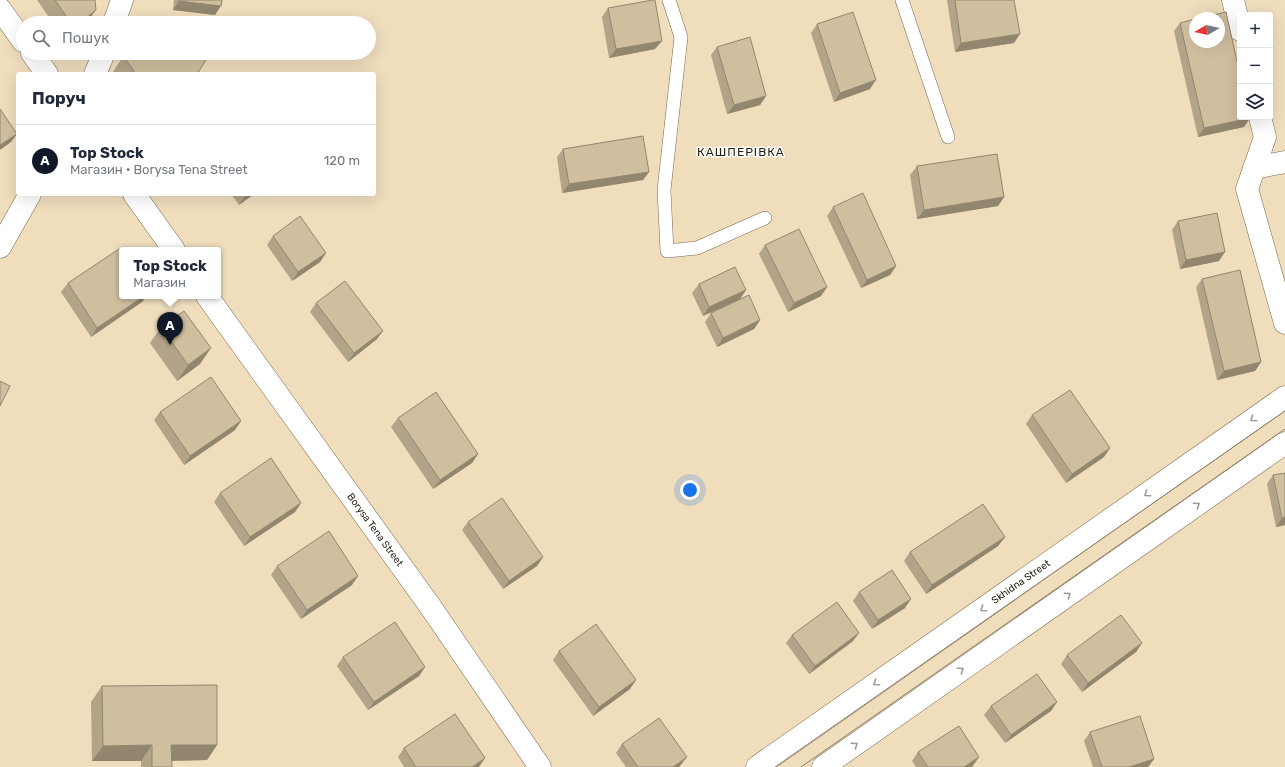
<!DOCTYPE html>
<html lang="uk">
<meta charset="utf-8">
<style>
:root{--surface:#fff;--page:#f6f6f7;--text:#1f2937;--muted:#747a83;--line:#e0e1e3;--accent:#111827}
body{margin:0;font-family:Rubik,sans-serif;background:var(--page);color:var(--text)}
.controls{position:absolute;right:12px;top:12px;display:grid;overflow:hidden;border-radius:4px;box-shadow:0 4px 16px #0002}
.controls button{width:36px;height:36px;display:grid;place-items:center;padding:0;border:0;border-bottom:1px solid var(--line);background:var(--surface);color:var(--text);font:20px sans-serif}
.compass{position:absolute;left:1189px;top:12px;width:36px;height:36px;border-radius:50%;background:var(--surface);box-shadow:0 4px 16px #0002;rotate:261deg}
.you{position:absolute;left:690px;top:490px;width:14px;height:14px;margin:-10px;border:3px solid #fff;border-radius:50%;background:#1a73e8;box-shadow:0 0 0 6px #1a73e833}
.badge{display:grid;place-items:center;width:26px;height:26px;border-radius:50%;background:var(--accent);color:#fff;font-size:13px;font-weight:700}
.pin{position:absolute;translate:-50% -33px;filter:drop-shadow(0 1px 2px #0008)}
.pin::after{content:'';position:absolute;top:21px;width:14px;height:12px;background:inherit;clip-path:polygon(0 0,100% 0,50% 100%)}
.popup{position:absolute;left:119px;top:247px;width:102px;height:52px;box-sizing:border-box;display:grid;place-content:center;border-radius:4px;background:var(--surface);filter:drop-shadow(0 1px 3px #0005);font-size:13px;white-space:nowrap;color:var(--muted)}
.popup b{font-size:15px;color:var(--text)}
.popup::after{content:'';position:absolute;left:50%;top:100%;margin-left:-8px;border:8px solid transparent;border-top-color:var(--surface)}
.list{margin:0;padding:0;list-style:none}
h2{display:flex;justify-content:space-between;align-items:center;height:52px;margin:0;padding:0 16px;font-size:17px}
h2 small{font-size:13px;font-weight:400;color:var(--muted)}
.list li{display:grid;grid-template-columns:26px 1fr auto;gap:12px;align-items:center;box-sizing:border-box;height:72px;padding:0 16px;border-top:1px solid var(--line)}
.list b{display:block;font-size:15px;white-space:nowrap}
.list p{margin:0;font-size:13px;white-space:nowrap;color:var(--muted)}
.list em{font-size:13px;font-style:normal;color:var(--muted)}
.icon{flex:none;width:22px;height:22px;fill:none;stroke:currentColor;stroke-width:2;stroke-linecap:round;stroke-linejoin:round}
.map{position:relative;flex:none;width:1285px;height:767px;overflow:hidden}
.search{position:absolute;background:var(--surface);box-shadow:0 4px 16px #0002;left:16px;top:16px;width:360px;height:44px;display:flex;align-items:center;gap:10px;box-sizing:border-box;padding:0 14px;border-radius:22px;color:var(--muted);font-size:15px}
.panel{position:absolute;background:var(--surface);box-shadow:0 4px 16px #0002;left:16px;top:72px;width:360px;height:124px;border-radius:4px}
.map>svg:first-child{display:block}
</style>
<div class="map">
<svg width="1285" height="767" viewBox="0 0 1285 767">
<rect width="100%" height="100%" fill="#efddbc"/>
<g fill="none" stroke-linecap="round" stroke-linejoin="round">
<defs>
<g id="service">
<polyline points="669,0 681,37 664,190 667,251 697,248 765,218"/>
<polyline points="902,0 948,137"/>
</g>
<g id="minor">
<polyline points="1233,0 1240,30"/>
<polyline points="114,23 122,0"/>
<polyline points="95,74 104,53"/>
<polyline points="1260,117 1265,137 1247,189 1285,323"/>
<polyline points="1254,168 1285,162"/>
<polyline points="0,247 30,194"/>
</g>
<g id="tertiary">
<polyline points="0,9 23,41"/>
<polyline points="32,53 47,74"/>
<polyline points="134,194 174,250"/>
<polyline points="207,296 430,606 540,767"/>
<polyline points="757,767 1285,397"/>
<polyline points="823,767 1285,443"/>
</g>
</defs>
<use href="#service" stroke="#79694c" stroke-width="14"/>
<use href="#minor" stroke="#79694c" stroke-width="23"/>
<use href="#tertiary" stroke="#79694c" stroke-width="23"/>
<use href="#service" stroke="#fff" stroke-width="13"/>
<use href="#minor" stroke="#fff" stroke-width="22"/>
<use href="#tertiary" stroke="#fff" stroke-width="22"/>
<g stroke="#91856e" stroke-width="1">
<polyline points="775,767 1285,411"/>
<polyline points="801,767 1285,429"/>
</g>
</g>
<g fill="#b3a489">
<polygon points="37,0 95,0 96,10 86,23 53,23"/>
<polygon points="174,0 222,0 215,15 173,10"/>
<polygon points="947,0 1014,0 1014,43 955,52"/>
<polygon points="608,8 655,49 609,58 602,17"/>
<polygon points="1180,23 1250,118 1244,127 1198,137 1174,31"/>
<polygon points="817,24 870,89 834,102 811,33"/>
<polygon points="717,47 766,96 760,105 727,114 711,55"/>
<polygon points="125,53 192,53 197,74 114,74 113,72"/>
<polygon points="563,149 649,172 643,180 562,193 557,157"/>
<polygon points="917,166 1004,197 998,206 917,219 910,175"/>
<polygon points="231,194 254,194 239,205"/>
<polygon points="833,207 896,266 890,275 861,288 827,216"/>
<polygon points="1178,221 1219,261 1180,269 1172,230"/>
<polygon points="273,236 326,253 320,262 292,281 267,245"/>
<polygon points="765,245 827,287 821,296 788,312 759,254"/>
<polygon points="1202,279 1261,362 1255,371 1217,380 1196,287"/>
<polygon points="68,283 122,296 147,296 142,302 91,337 61,292"/>
<polygon points="699,284 746,290 740,299 703,316 692,293"/>
<polygon points="316,303 377,339 348,362 310,312"/>
<polygon points="711,313 760,320 754,329 717,347 705,322"/>
<polygon points="161,327 200,364 177,381 150,343"/>
<polygon points="160,412 241,421 235,430 184,465 154,420"/>
<polygon points="1032,415 1104,457 1066,483 1026,424"/>
<polygon points="398,418 478,454 472,463 433,489 391,427"/>
<polygon points="1273,475 1285,525 1276,527 1267,484"/>
<polygon points="220,493 301,503 295,512 244,546 214,502"/>
<polygon points="468,522 543,557 537,566 503,589 462,530"/>
<polygon points="1005,537 998,546 926,594 904,561 910,552"/>
<polygon points="277,566 352,585 301,619 271,575"/>
<polygon points="859,592 905,608 872,629 853,601"/>
<polygon points="792,635 853,641 809,674 786,643"/>
<polygon points="1142,643 1136,652 1082,692 1061,664 1067,655"/>
<polygon points="559,651 630,689 593,716 553,660"/>
<polygon points="343,657 425,667 419,676 368,710 337,666"/>
<polygon points="102,686 217,745 207,760 171,761 172,767 141,767 141,761 92,761 91,702"/>
<polygon points="1057,702 1051,711 1005,743 984,715 991,706"/>
<polygon points="1090,732 1154,759 1148,767 1093,767 1084,741"/>
<polygon points="622,744 680,766 679,767 626,767 616,753"/>
<polygon points="404,748 479,767 404,767 398,757"/>
<polygon points="918,752 979,757 972,767 916,767 912,761"/>
</g>
<g fill="#92866f">
<polygon points="179,1 221,6 215,15 173,10"/>
<polygon points="96,10 86,23 80,23"/>
<polygon points="1020,34 1014,43 955,52 961,43"/>
<polygon points="662,41 655,49 609,58 616,49"/>
<polygon points="876,80 870,89 834,102 840,93"/>
<polygon points="766,96 760,105 727,114 734,105"/>
<polygon points="1250,118 1244,127 1198,137 1204,128"/>
<polygon points="17,134 11,142 0,150 0,145"/>
<polygon points="649,172 643,180 562,193 569,184"/>
<polygon points="248,194 254,194 239,205 245,196"/>
<polygon points="1004,197 998,206 917,219 924,210"/>
<polygon points="1225,252 1219,261 1180,269 1186,260"/>
<polygon points="326,253 320,262 292,281 298,272"/>
<polygon points="896,266 890,275 861,288 867,280"/>
<polygon points="827,287 821,296 788,312 794,303"/>
<polygon points="746,290 740,299 703,316 709,307"/>
<polygon points="144,296 147,296 142,302 91,337 97,328"/>
<polygon points="760,320 754,329 717,347 723,338"/>
<polygon points="383,331 377,339 348,362 354,353"/>
<polygon points="211,348 200,364 177,381 188,365"/>
<polygon points="1261,362 1255,371 1217,380 1224,371"/>
<polygon points="241,421 235,430 184,465 190,456"/>
<polygon points="1110,448 1104,457 1066,483 1072,474"/>
<polygon points="478,454 472,463 433,489 440,480"/>
<polygon points="301,503 295,512 244,546 250,537"/>
<polygon points="1285,517 1285,525 1276,527 1282,518"/>
<polygon points="1005,537 998,546 926,594 932,585"/>
<polygon points="543,557 537,566 503,589 509,581"/>
<polygon points="358,576 352,585 301,619 307,610"/>
<polygon points="911,599 905,608 872,629 878,620"/>
<polygon points="859,633 853,641 809,674 815,666"/>
<polygon points="1142,643 1136,652 1082,692 1088,683"/>
<polygon points="425,667 419,676 368,710 374,702"/>
<polygon points="636,680 630,689 593,716 599,707"/>
<polygon points="1057,702 1051,711 1005,743 1011,735"/>
<polygon points="152,745 141,761 92,761 103,746"/>
<polygon points="171,745 217,745 207,760 160,761"/>
<polygon points="687,757 680,766 679,767 673,767"/>
<polygon points="979,757 972,767 964,767"/>
<polygon points="485,758 479,767 472,767"/>
<polygon points="1154,759 1148,767 1129,767"/>
</g>
<g fill="#d0bf9f" stroke="#92866f">
<polygon points="55,0 95,0 96,10 80,23 71,23"/>
<polygon points="179,0 222,0 221,6 179,1"/>
<polygon points="653,0 655,0 662,41 616,49 608,8"/>
<polygon points="955,0 1014,0 1020,34 961,43"/>
<polygon points="853,12 876,80 840,93 817,24"/>
<polygon points="1226,12 1240,75 1240,117 1250,117 1250,118 1204,128 1180,23 1195,19 1195,42 1219,42 1219,18 1200,18"/>
<polygon points="750,37 766,96 734,105 717,47"/>
<polygon points="126,53 192,53 206,60 197,74 136,74 124,57"/>
<polygon points="0,109 17,134 0,145"/>
<polygon points="643,136 649,172 569,184 563,149"/>
<polygon points="997,154 1004,197 924,210 917,166"/>
<polygon points="863,193 896,266 867,280 833,207"/>
<polygon points="1217,213 1225,252 1186,260 1178,221"/>
<polygon points="300,216 326,253 298,272 273,236"/>
<polygon points="799,229 827,287 794,303 765,245"/>
<polygon points="119,249 122,253 122,296 144,296 97,328 68,283"/>
<polygon points="735,267 746,290 709,307 699,284"/>
<polygon points="1240,270 1261,362 1224,371 1202,279"/>
<polygon points="345,281 383,331 354,353 316,303"/>
<polygon points="749,295 760,320 723,338 711,313"/>
<polygon points="184,311 211,348 188,365 161,327"/>
<polygon points="211,377 241,421 190,456 160,412"/>
<polygon points="0,381 10,386 0,406"/>
<polygon points="1070,390 1110,448 1072,474 1032,415"/>
<polygon points="436,392 478,454 440,480 398,418"/>
<polygon points="271,458 301,503 250,537 220,493"/>
<polygon points="1285,473 1285,517 1282,518 1273,475"/>
<polygon points="502,498 543,557 509,581 468,522"/>
<polygon points="983,504 1005,537 932,585 910,552"/>
<polygon points="329,531 358,576 307,610 277,566"/>
<polygon points="892,570 911,599 878,620 859,592"/>
<polygon points="837,602 859,633 815,666 792,635"/>
<polygon points="1121,615 1142,643 1088,683 1067,655"/>
<polygon points="395,622 425,667 374,702 343,657"/>
<polygon points="596,624 636,680 599,707 559,651"/>
<polygon points="1037,674 1057,702 1011,735 991,706"/>
<polygon points="217,685 217,745 171,745 172,767 152,767 152,745 103,746 102,686"/>
<polygon points="455,714 485,758 472,767 416,767 404,748"/>
<polygon points="1140,716 1154,759 1129,767 1102,767 1090,732"/>
<polygon points="659,718 687,757 673,767 638,767 622,744"/>
<polygon points="959,726 979,757 964,767 928,767 918,752"/>
</g>
<defs><path id="oneway-chevron" d="M-2-3.5L2.5 0L-2 3.5" fill="none" stroke-width="1.6" stroke-linecap="round" stroke-linejoin="round"/></defs>
<g stroke="#9c9a94">
<use href="#oneway-chevron" transform="translate(1253 419) rotate(145)"/>
<use href="#oneway-chevron" transform="translate(1147 494) rotate(145)"/>
<use href="#oneway-chevron" transform="translate(1197 505) rotate(-35)"/>
<use href="#oneway-chevron" transform="translate(1068 595) rotate(-35)"/>
<use href="#oneway-chevron" transform="translate(983 609) rotate(145)"/>
<use href="#oneway-chevron" transform="translate(961 670) rotate(-35)"/>
<use href="#oneway-chevron" transform="translate(876 683) rotate(145)"/>
<use href="#oneway-chevron" transform="translate(855 745) rotate(-35)"/>
</g>
<g text-anchor="middle" dominant-baseline="central" stroke-width="3" stroke-linejoin="round" paint-order="stroke">
<g font-size="10" fill="#241e12" stroke="#fff">
<text transform="translate(375 530) rotate(54)">Borysa Tena Street</text>
<text transform="translate(1021 582) rotate(-35)">Skhidna Street</text>
</g>
<g font-size="12" letter-spacing="1" fill="#241e12" stroke="#fff">
<text x="741" y="152">КАШПЕРІВКА</text>
</g>
</g>
</svg>
<div class="controls">
<button>+</button>
<button>−</button>
<button><svg class="icon" aria-label="layers" viewBox="0 0 24 24"><path d="M12 4l9 5-9 5-9-5zM3 14l9 5 9-5"/></svg></button>
</div>
<svg class="compass" viewBox="-18 -18 36 36"><path d="M0-13l5 13h-10z" fill="#e53935"/><path d="M0 13l5-13h-10z" fill="#747a83"/></svg>
<div class="you"></div>
<div class="pin badge" style="left:170px;top:345px">A</div>
<div class="popup"><b>Top Stock</b>Магазин</div>
<div class="search"><svg class="icon" aria-label="search" viewBox="0 0 24 24"><circle cx="10" cy="10" r="6"/><path d="M15 15l6 6"/></svg>Пошук</div>
<section class="panel">
<h2>Поруч<small></small></h2>
<ul class="list">
<li><span class="badge">A</span><div><b>Top Stock</b><p>Магазин · Borysa Tena Street</p></div><em>120 m</em></li>
</ul>
</section>
</div>
